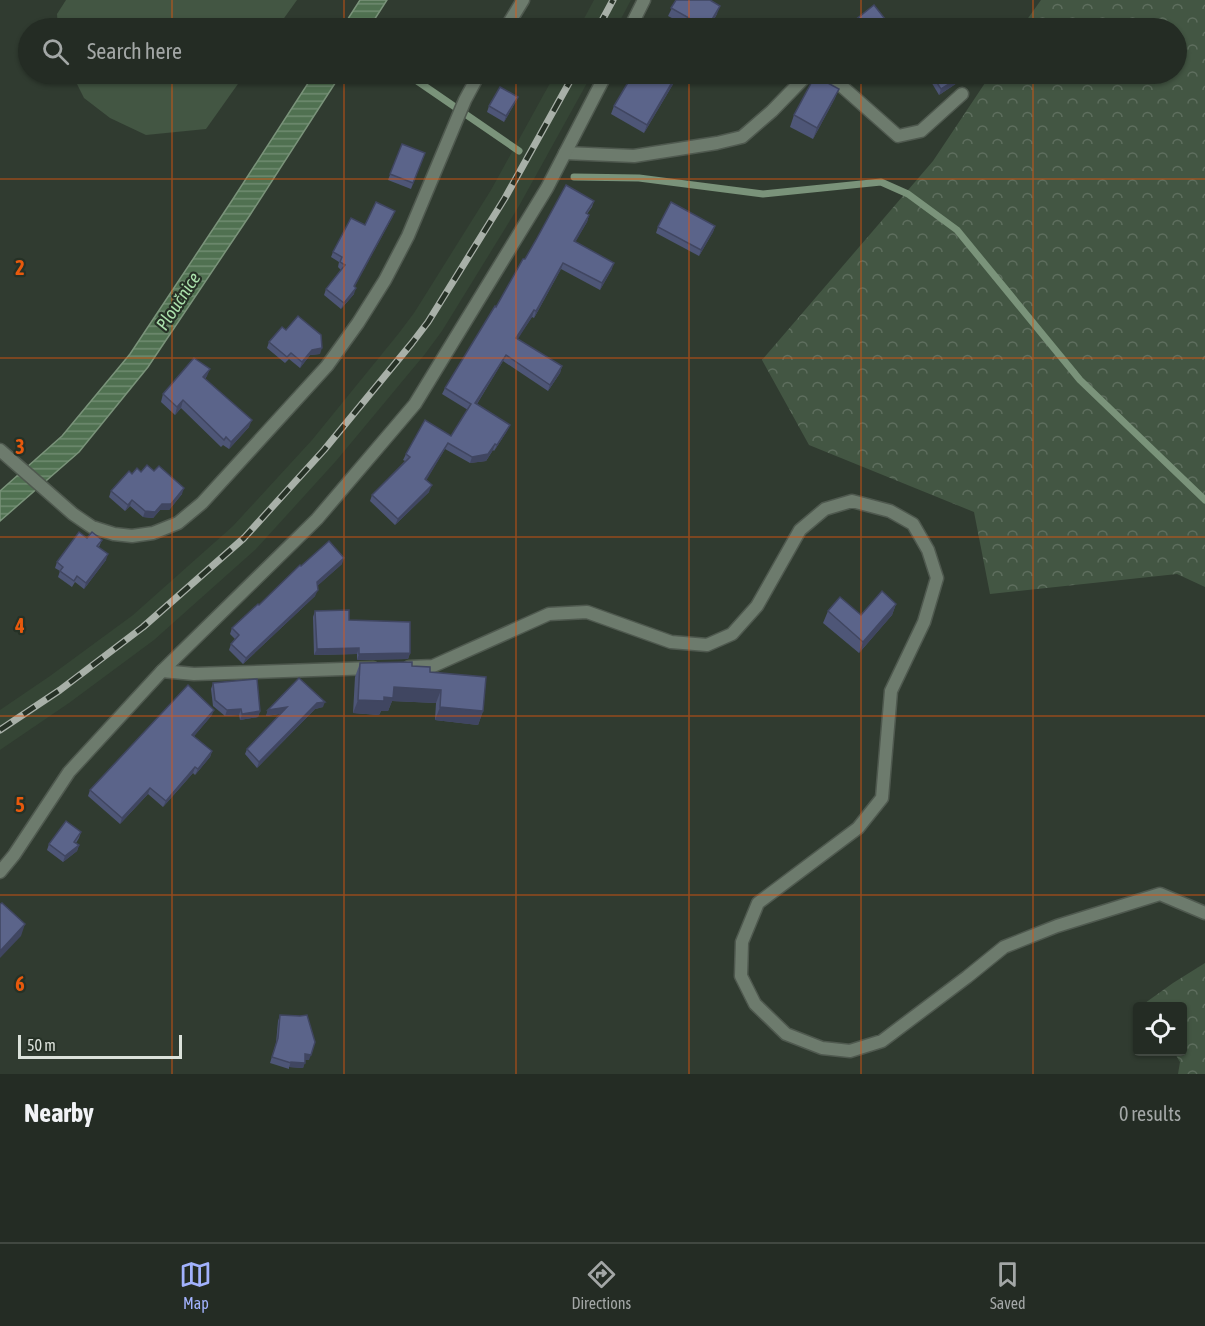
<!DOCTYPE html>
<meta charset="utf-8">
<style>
:root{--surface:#242c24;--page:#2c342c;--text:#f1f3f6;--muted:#a3a7a6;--line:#414841;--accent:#a2b2fd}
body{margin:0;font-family:"Asap Condensed",sans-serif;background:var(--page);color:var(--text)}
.controls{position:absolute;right:18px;bottom:18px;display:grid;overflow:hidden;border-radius:6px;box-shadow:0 2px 4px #0004}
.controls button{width:54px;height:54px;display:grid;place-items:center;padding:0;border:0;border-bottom:2px solid var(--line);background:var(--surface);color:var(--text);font:30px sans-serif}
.scale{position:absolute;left:18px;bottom:15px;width:164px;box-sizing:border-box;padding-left:6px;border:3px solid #dce2db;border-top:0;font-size:16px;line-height:21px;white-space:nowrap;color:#dce2db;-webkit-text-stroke:4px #263126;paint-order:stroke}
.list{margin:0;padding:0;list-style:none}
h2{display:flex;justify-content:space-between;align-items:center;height:78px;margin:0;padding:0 24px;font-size:26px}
h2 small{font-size:20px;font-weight:400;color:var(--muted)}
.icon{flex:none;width:33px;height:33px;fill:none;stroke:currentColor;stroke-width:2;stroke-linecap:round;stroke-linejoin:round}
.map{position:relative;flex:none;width:1205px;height:1074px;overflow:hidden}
.search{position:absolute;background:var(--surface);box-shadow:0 2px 4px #0004;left:18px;right:18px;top:18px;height:66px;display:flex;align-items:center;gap:15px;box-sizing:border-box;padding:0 21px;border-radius:33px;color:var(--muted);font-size:22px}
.sheet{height:168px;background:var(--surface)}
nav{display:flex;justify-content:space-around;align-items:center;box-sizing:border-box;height:84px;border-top:2px solid var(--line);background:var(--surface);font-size:16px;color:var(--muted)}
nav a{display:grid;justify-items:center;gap:3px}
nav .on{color:var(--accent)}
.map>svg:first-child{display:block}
</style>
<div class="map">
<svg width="1205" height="1074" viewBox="0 0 1205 1074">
<defs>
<pattern id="forest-crowns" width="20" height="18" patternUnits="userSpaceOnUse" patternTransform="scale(1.5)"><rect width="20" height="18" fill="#435643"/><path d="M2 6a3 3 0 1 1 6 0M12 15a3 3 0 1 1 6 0" fill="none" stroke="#5e6e5e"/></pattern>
<pattern id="water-rules" width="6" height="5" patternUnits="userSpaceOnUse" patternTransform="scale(1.5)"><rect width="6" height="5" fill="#507151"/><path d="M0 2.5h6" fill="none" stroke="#718c72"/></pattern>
</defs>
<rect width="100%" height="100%" fill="#303b30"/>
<g fill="#354535">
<polygon points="594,0 631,0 616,28 579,28"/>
<polygon points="555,74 592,74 519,206 442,331 425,354 336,461 256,549 154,640 69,703 0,750 0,710 50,676 133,615 233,526 312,440 399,333 414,313 491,190"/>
</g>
<g fill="url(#forest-crowns)">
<polygon points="1041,0 1205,0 1205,587 1177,574 990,594 974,512 809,445 762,360 933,161 991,74 1176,74 1176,28 1021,28"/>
<polygon points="1205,963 1205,1074 1178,1074 1180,1062 1174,1052 1182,1052 1182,1006 1147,1006 1145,1003 1173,983"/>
</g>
<g fill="#435643">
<polygon points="66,0 297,0 277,28 58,28 57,14"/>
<polygon points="72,74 245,74 206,129 146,135 110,118 84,98"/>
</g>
<g fill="url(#water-rules)" stroke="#7a937a" stroke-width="1.5">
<polygon points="360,0 387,0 369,28 342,28"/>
<polygon points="314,74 341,74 250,215 148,367 79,452 0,521 0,491 62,436 130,354 231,202"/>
</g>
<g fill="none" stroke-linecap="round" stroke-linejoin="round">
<g stroke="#7a937a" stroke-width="7">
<polyline points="407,74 519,151"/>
<polyline points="574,177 639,178 763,194 881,182 908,194 957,230 1080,380 1205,500"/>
</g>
<defs>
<g id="street">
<polyline points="506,28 523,0"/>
<polyline points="630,28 644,0"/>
<polyline points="828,74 898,136 921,131 962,94"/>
<polyline points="565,153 634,156 717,143 742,137 772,111 808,74"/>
<polyline points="0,450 73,514 92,527 114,534 132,536 153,533 178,523 202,503 327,366 358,323 385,280 408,236 465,100 479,74"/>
<polyline points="409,667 433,666 549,614 587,612 671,642 707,645 732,634 757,606 800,530 825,509 852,501 890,511 913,524 928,550 937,578 924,622 891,691 882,798 858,828 758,903 742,942 741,976 755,1004 786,1034 822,1048 850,1051 882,1041 967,977 1004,947 1057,926 1160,894 1205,913"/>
<polyline points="162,671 194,674 373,668"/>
<polyline points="0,872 14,855 69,772 162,671 317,519 415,404 547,188 606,74"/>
</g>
</defs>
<use href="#street" stroke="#4f594f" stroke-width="15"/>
<use href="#street" stroke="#6d7b6d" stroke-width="12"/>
<defs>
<g id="rail">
<polyline points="598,28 613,0"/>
<polyline points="0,730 60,690 143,627 244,538 324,450 412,343 428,322 505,198 574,74"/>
</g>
</defs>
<use href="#rail" stroke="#a8b0a8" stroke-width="7"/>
<use href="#rail" stroke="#263126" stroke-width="4.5" stroke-dasharray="14" stroke-linecap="butt"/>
</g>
<g fill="#4e5677">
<polygon points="676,0 711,0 717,14 709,28 683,28 685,25 668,16"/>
<polygon points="854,21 892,28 851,28"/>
<polygon points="633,74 679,74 644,133 611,114 614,106"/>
<polygon points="927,74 965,74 963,79 939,95 927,75"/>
<polygon points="839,89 834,100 813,139 790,127 794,115"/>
<polygon points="518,97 515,103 504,122 487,112 489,106"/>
<polygon points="402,144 425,153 411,189 388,180"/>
<polygon points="594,201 592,207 587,214 589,215 587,222 575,242 612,269 600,290 561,269 534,318 532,317 517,339 562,366 560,373 548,391 503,361 477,404 507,431 494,451 493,450 486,461 470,463 445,449 426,480 429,492 395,525 370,501 372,495 405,461 403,460 406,454 451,436 468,410 442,394 445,388 496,307 525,259"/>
<polygon points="393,216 354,287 354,294 341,309 324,295 326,289 341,270 338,267 339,262 331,257 333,252 365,225"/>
<polygon points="715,226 713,232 699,256 656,233 658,227"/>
<polygon points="286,330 320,354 310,355 300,368 289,359 285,363 267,348 269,342"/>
<polygon points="207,376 205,379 249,427 229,449 223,445 221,447 181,408 175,415 161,402 163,394"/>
<polygon points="141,472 182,494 169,510 160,510 153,518 143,517 130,506 125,511 109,497 111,491 132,474"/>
<polygon points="87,538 102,540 99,547 106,560 84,589 75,582 72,587 58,577 60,571 55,568 57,562"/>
<polygon points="342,564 317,586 315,596 243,664 229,650 231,644 235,639 230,634 232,628 259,605 301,566"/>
<polygon points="896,604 892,615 859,653 823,623 828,611 861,615"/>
<polygon points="315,611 349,620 410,653 408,659 357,660 357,654 314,655 313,617"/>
<polygon points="360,663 412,666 430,672 483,711 478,725 435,720 436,703 392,701 388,711 381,711 379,715 353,713 355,677"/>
<polygon points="213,683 260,711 258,717 240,720 239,715 225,716 213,706 211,689"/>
<polygon points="323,707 315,709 257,768 245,754 247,749 281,714 266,716 268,710"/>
<polygon points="212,715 194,736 212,751 210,757 195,775 193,773 163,807 148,794 120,824 88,796 90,790"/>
<polygon points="81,832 79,838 76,843 79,845 77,851 63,862 47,850 49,844"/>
<polygon points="280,1015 300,1016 309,1060 305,1060 303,1068 289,1067 289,1069 270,1063 276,1043 278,1021"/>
</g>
<g fill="#404661">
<polygon points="720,6 717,14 709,28 707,28"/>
<polygon points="677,74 679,74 644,133 647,125"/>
<polygon points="965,74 963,79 939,95 941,89"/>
<polygon points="839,89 834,100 813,139 817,128"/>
<polygon points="518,97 515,103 504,122 506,116"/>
<polygon points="395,211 393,216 352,292 354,286"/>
<polygon points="589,215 587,222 572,248 574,241"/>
<polygon points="715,226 713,232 699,256 701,250"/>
<polygon points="563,263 561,269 534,318 536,311"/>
<polygon points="614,263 612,269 600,290 602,283"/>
<polygon points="356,288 354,294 341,309 344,303"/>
<polygon points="534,310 532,317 514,345 516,338"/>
<polygon points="322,348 320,354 310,355 300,368 302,362 312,350"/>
<polygon points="506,355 503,361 473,410 475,403"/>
<polygon points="562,366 560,373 548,391 550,385"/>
<polygon points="210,369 207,376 200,384 203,377"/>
<polygon points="183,400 181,408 175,415 177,407"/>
<polygon points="252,420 249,427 229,449 231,442"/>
<polygon points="510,425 507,431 494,451 497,445"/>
<polygon points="448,443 445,449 423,486 425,479"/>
<polygon points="495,444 493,450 486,461 470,463 472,457"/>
<polygon points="432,485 429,492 395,525 398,519"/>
<polygon points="184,488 182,494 169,510 160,510 153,518 143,517 145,511 162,504"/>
<polygon points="132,500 130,506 125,511 128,505"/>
<polygon points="108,554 106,560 84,589 86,583"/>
<polygon points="344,558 342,564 315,588 317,582"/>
<polygon points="318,590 315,596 243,664 246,658"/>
<polygon points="896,604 892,615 859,653 863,642"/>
<polygon points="359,648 357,654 314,655 317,649"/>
<polygon points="410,653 408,659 357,660 359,654"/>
<polygon points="394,687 441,690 436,703 392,701 388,711 381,711 379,715 353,713 358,700 384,697"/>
<polygon points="325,702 323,707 315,709 257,768 259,762 317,703"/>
<polygon points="287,707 285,713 266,716 268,710"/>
<polygon points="440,707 483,711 478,725 435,720"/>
<polygon points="241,709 239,715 225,716 227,710"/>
<polygon points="214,710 212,715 190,741 192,735"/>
<polygon points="260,711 258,717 240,720 242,714"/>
<polygon points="212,751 210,757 195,775 198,769"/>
<polygon points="195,767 193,773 163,807 166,801"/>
<polygon points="150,788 148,794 120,824 122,818"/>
<polygon points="79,845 77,851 63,862 65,856"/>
<polygon points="25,924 21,936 0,958 0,951"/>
<polygon points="305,1054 311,1055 309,1060 303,1060"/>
<polygon points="291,1062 305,1063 303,1068 289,1067"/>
</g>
<g fill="#5b648a" stroke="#404661" stroke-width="1.5">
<polygon points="676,0 710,0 720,6 707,28 683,28 689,18 671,8"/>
<polygon points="874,5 892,28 859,28 854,21"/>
<polygon points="633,74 677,74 647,125 614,106"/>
<polygon points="931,74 965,74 941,89"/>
<polygon points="815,76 839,89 817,128 794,115"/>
<polygon points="500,87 518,97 506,116 489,106"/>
<polygon points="402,144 425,153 413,183 390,174"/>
<polygon points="566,185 594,201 586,213 589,215 574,241 614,263 602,283 563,263 536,311 534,310 516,338 562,366 550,385 506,355 475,403 510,425 497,445 495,444 488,454 472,457 448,443 425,479 432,485 398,519 372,495 410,457 406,454 425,420 451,436 471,404 445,388 495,306 496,307 523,259 525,259 536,240"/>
<polygon points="376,202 395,211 354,286 356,288 344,303 326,289 345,265 340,262 342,257 333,252 351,218 365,225"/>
<polygon points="671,202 715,226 701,250 658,227"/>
<polygon points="298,316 321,335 322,348 312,350 302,362 291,353 287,357 269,342 282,327 286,330"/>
<polygon points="194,358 210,369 203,377 252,420 231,442 226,437 224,440 183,400 177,407 163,394"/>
<polygon points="147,465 154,471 159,466 184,488 171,504 162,504 155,512 145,511 132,500 128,505 111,491 129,471 132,474 137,468 141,472"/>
<polygon points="79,532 87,538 92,532 102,540 97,546 108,554 86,583 77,576 74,581 60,571 63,567 57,562"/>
<polygon points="329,541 344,558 317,582 318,590 246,658 231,644 239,635 232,628 258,604 259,605 300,565 301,566"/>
<polygon points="882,591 896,604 863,642 828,611 840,597 861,615"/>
<polygon points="349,610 349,620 410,622 410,653 359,654 359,648 317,649 315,611"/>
<polygon points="412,662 412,666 430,667 430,672 486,677 483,711 440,707 441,690 394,687 393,698 384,697 384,701 358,700 360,663"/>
<polygon points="299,678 325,702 317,703 259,762 247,749 287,707 268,710"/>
<polygon points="257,679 260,711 242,714 241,709 227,710 215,700 213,683"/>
<polygon points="188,685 214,710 192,735 212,751 198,769 195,767 166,801 150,788 122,818 90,790"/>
<polygon points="66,821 81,832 74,842 79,845 65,856 49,844"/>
<polygon points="2,903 25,924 0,951 0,904"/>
<polygon points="280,1015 300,1016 307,1015 315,1042 311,1055 305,1054 305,1063 291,1062 291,1063 272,1057 278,1038"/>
</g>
<path fill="none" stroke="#e8590c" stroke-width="1.5" stroke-opacity="0.55" d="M 172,0 L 172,28M 344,0 L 344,28M 516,0 L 516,28M 689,0 L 689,28M 861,0 L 861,28M 1033,0 L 1033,28M 172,74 L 172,1074M 344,74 L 344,1074M 516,74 L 516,1074M 689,74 L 689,1074M 861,74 L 861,1074M 1033,74 L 1033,1074M 0,179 L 1205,179M 0,358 L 1205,358M 0,537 L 1205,537M 0,716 L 1205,716M 0,895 L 1205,895"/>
<g text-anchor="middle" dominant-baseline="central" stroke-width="4.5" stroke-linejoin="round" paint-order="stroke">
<g font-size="18" font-style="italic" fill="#abe1ac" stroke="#263126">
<text transform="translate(178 301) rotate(-57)">Ploučnice</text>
</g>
</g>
<g font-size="20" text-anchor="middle" font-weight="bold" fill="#e8590c" stroke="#263126" stroke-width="4.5" stroke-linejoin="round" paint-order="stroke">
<text x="20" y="275">2</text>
<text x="20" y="454">3</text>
<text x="20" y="633">4</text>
<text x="20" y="812">5</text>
<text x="20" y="991">6</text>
</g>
</svg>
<div class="controls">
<button><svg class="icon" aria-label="locate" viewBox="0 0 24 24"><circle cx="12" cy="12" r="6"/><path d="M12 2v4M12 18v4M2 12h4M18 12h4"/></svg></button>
</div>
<div class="scale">50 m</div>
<div class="search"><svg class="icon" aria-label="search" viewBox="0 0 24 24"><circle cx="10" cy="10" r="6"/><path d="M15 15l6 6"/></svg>Search here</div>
</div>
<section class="sheet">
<h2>Nearby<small>0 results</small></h2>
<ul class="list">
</ul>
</section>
<nav>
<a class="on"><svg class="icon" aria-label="map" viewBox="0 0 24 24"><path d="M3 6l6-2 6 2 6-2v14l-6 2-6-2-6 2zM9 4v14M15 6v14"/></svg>Map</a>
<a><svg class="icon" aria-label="directions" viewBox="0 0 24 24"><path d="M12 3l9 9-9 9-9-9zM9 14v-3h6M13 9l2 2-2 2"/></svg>Directions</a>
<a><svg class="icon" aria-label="saved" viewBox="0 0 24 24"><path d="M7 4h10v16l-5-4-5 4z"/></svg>Saved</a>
</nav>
